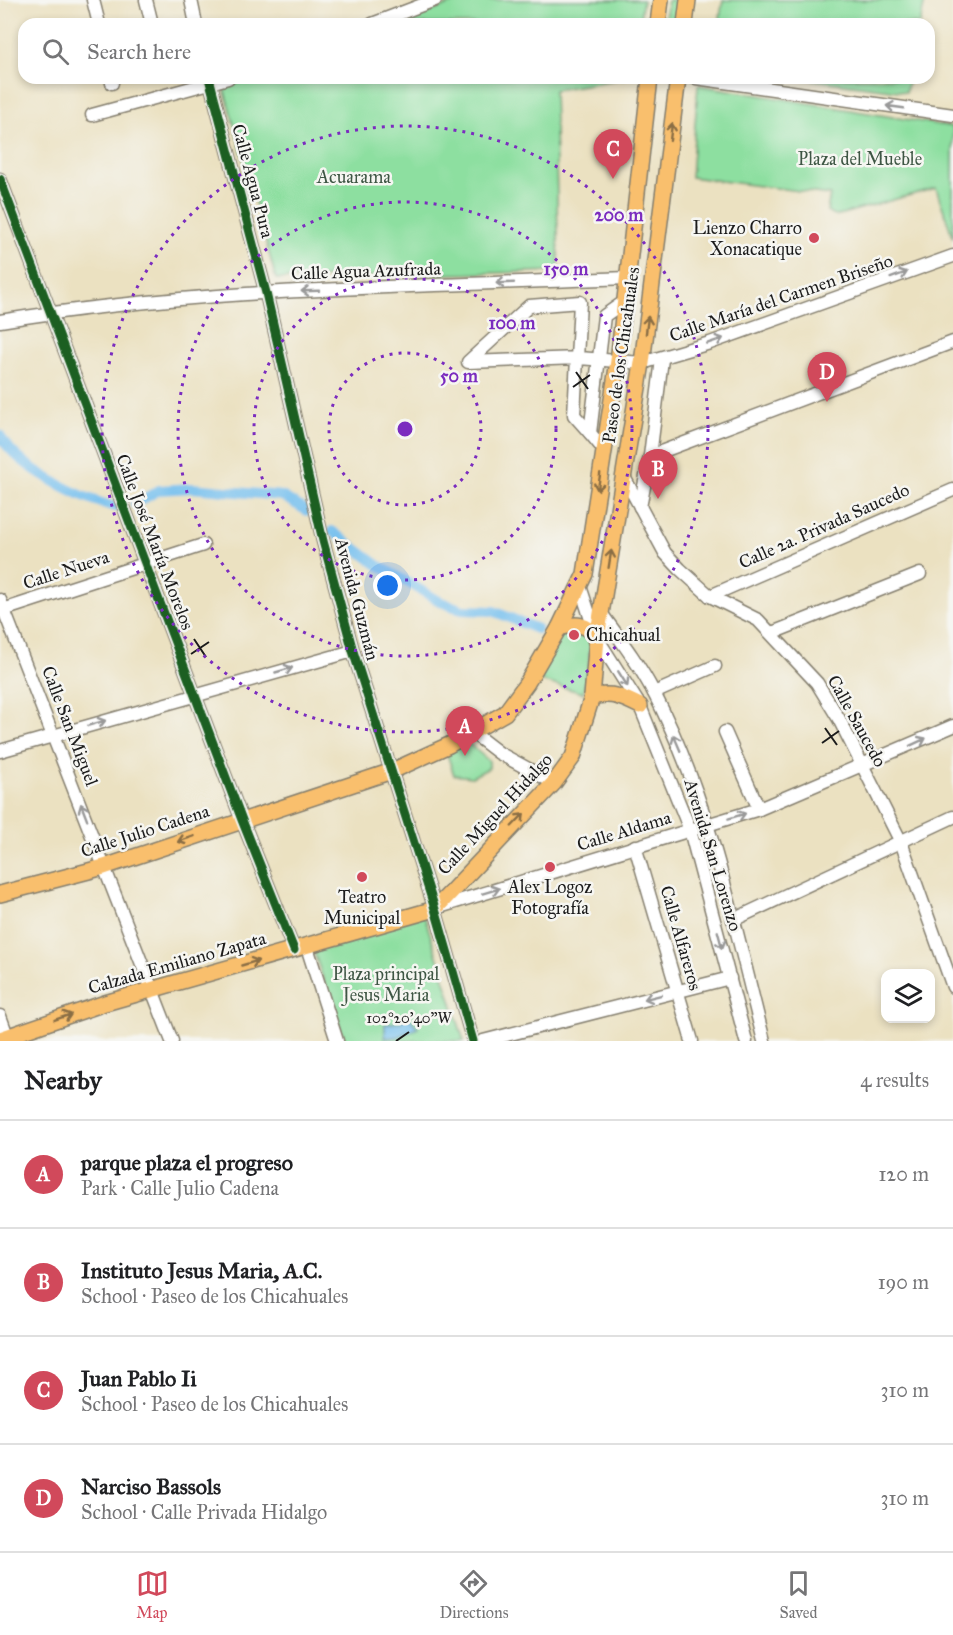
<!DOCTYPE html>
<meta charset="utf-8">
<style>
:root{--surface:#fff;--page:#f2f2f2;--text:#202124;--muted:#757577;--line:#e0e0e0;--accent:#d1495b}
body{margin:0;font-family:"IM FELL Great Primer",serif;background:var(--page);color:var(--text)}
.controls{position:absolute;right:18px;bottom:18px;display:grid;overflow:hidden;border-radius:12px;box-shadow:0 3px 9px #0003}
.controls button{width:54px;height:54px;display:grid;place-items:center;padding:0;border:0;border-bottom:2px solid var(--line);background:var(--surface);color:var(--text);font:30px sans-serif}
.you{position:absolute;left:388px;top:586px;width:21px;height:21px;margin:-15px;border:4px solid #fff;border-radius:50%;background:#1a73e8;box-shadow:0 0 0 9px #1a73e833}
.badge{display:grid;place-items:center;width:39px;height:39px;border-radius:50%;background:var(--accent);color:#fff;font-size:20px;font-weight:700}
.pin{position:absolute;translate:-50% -50px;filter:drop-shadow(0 2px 3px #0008)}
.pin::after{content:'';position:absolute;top:32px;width:21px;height:18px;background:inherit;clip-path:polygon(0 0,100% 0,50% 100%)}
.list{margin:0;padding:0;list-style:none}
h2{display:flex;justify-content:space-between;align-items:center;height:78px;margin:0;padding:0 24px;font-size:26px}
h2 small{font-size:20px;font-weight:400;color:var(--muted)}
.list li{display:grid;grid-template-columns:39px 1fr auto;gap:18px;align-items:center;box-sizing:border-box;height:108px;padding:0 24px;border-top:2px solid var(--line)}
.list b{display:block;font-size:22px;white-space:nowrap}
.list p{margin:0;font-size:20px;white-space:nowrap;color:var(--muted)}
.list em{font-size:20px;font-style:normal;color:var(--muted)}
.icon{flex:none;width:33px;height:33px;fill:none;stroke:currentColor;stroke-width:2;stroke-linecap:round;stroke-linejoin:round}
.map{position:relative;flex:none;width:953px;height:1041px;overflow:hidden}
.search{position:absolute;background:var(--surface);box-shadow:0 3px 9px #0003;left:18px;right:18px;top:18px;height:66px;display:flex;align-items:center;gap:15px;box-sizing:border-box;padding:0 21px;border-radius:18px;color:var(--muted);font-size:22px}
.sheet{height:510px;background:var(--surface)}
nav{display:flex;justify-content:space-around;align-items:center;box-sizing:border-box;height:84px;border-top:2px solid var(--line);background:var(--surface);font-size:16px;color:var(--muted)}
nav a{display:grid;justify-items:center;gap:3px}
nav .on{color:var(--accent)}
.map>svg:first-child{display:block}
</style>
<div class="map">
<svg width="953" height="1041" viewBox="0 0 953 1041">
<rect width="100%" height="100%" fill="#f6f6f2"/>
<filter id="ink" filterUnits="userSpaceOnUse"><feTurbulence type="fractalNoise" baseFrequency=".0167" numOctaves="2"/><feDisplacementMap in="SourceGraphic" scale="12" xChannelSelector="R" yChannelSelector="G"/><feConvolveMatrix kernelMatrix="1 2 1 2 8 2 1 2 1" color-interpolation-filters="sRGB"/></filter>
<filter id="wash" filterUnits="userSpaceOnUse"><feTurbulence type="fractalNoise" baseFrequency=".008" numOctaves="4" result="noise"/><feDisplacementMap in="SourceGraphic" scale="24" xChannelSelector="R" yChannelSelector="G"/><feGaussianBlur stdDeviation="1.35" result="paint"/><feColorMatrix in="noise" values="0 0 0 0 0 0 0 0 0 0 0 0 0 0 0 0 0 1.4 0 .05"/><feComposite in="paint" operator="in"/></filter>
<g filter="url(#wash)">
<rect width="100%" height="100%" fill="#ebe1c1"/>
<g fill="#8ddfa0" stroke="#547e5e" stroke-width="1.5">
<polygon points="462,0 643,0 639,24 397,24"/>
<polygon points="668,0 679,0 677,24 664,24"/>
<polygon points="723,0 925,0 920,24 724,24 720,17"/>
<polygon points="251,78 626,78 554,90 559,271 276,279 224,88"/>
<polygon points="798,78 909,78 906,92"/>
<polygon points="698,85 953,127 953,238 936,188 835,216 827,211 830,195 691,177"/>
<polygon points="574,628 590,640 589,664 583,693 534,679 558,637"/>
<polygon points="468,743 489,761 489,768 472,777 454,775 446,751"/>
<polygon points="424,915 464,1041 345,1041 312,947"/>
</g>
<polygon fill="#75bfee" stroke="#486e85" stroke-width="1.5" points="408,1016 418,1028 397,1037 385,1038 385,1024 400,1022"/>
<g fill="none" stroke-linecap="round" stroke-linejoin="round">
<g stroke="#75bfee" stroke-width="10">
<path d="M 0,435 C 16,467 82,499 116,507"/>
<polyline points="135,504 159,490 192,488 282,496 307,511"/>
<polyline points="332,531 378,565 441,602 463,610 493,611 537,629"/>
</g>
</g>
</g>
<g filter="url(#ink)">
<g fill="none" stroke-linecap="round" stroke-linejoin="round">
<defs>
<g id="minor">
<polyline points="93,0 99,24"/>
<polyline points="146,0 152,24"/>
<polyline points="191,0 196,24"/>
<polyline points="372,24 435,0"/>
<polyline points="111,78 112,83"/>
<polyline points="209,78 266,293 323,541 353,651 435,909 473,1041"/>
<polyline points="696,78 953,115"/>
<polyline points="92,115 228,78"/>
<polyline points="0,179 242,820 294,950"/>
<path d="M 0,321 C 206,287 418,287 626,278"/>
<polyline points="590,433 574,415 580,302 529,306 468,362 579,358 642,363 710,343 953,256"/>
<polyline points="604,450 590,433 604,316 624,302"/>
<polyline points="650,456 953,342"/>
<polyline points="623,475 665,553 680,569 710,596 758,620 817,683 839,719 901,842 953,987"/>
<polyline points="640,507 650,456 662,359"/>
<polyline points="581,589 597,638 640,706 690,830 746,1041"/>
<polyline points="710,596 953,490"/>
<polyline points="0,600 172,1041"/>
<polyline points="0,611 203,545"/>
<path d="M 601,613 C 620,639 639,664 654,693 C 710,801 734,924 764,1041"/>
<polyline points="772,633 920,574"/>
<polyline points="654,693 715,666"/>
<polyline points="725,732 759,809"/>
<polyline points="473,733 499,753 554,783"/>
<polyline points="0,751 353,651"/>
<polyline points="635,846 692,1041"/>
<polyline points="436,908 759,809 953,726"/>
<polyline points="733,920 953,817"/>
<polyline points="307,947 337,1041"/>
<polyline points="0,1016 9,1041"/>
<polyline points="483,1041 730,978"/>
</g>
<g id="major">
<polyline points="658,24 661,0"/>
<polyline points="685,24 688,0"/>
<path d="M 559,628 C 576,623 587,623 597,638"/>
<path d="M 592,697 C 612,692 622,697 640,706"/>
<polyline points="0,894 104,867 392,771 449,745 505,713 527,683 559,628 585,574 618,361 650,78"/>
<polyline points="0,1039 105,1003 435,909 554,783 573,757 592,697 597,638 642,363 678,78"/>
</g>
</defs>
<use href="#minor" stroke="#847e6e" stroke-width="15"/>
<use href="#major" stroke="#847e6e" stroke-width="18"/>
<use href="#minor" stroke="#fff" stroke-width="12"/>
<use href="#major" stroke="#f9bf6d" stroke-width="15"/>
<defs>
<g id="cycleway">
<polyline points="209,78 266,293 323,541 353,651 435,909 473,1041"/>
<polyline points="0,179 242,820 294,950"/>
</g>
</defs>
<use href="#cycleway" stroke="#f6f6f2" stroke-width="13"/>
<use href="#cycleway" stroke="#1b5e20" stroke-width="9"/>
</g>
<defs><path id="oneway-shaft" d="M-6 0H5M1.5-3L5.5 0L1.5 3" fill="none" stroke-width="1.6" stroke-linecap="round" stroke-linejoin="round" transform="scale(1.5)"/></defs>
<g stroke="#999">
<use href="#oneway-shaft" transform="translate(895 107) rotate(-172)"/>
<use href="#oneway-shaft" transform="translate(899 275) rotate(-20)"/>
<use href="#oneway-shaft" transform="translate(505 283) rotate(178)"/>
<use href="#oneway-shaft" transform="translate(310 291) rotate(178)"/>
<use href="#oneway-shaft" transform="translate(715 341) rotate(-19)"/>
<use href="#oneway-shaft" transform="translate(284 670) rotate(-16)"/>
<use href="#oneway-shaft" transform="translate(623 679) rotate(58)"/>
<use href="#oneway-shaft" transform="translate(97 723) rotate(-16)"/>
<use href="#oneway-shaft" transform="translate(918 742) rotate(-25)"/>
<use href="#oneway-shaft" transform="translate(677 743) rotate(-113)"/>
<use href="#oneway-shaft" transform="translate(84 812) rotate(-111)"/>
<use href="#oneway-shaft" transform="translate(737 816) rotate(-17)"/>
<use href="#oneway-shaft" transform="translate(491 891) rotate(-17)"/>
<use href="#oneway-shaft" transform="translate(720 940) rotate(75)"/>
<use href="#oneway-shaft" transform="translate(653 997) rotate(166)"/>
</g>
<g stroke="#8a6e44">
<use href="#oneway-shaft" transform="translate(671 132) rotate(-83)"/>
<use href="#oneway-shaft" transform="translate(647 325) rotate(-83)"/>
<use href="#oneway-shaft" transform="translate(599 482) rotate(98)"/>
<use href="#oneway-shaft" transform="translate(610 559) rotate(-81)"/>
<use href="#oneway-shaft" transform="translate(518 820) rotate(-46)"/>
<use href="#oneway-shaft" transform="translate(186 839) rotate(161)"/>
<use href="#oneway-shaft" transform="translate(250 963) rotate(-16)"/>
<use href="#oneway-shaft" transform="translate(63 1017) rotate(-19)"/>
</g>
</g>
<path fill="none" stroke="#1c1c1c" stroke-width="2" d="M 576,372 L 588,389M 573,387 L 590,375M 194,639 L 206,657M 191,654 L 209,642M 825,728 L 837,745M 822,743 L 839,731M 396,1041 L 409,1032"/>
<g fill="none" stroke="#7b2cbf" stroke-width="3" stroke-dasharray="3 6">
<circle cx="405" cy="429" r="76"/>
<circle cx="405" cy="429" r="151"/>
<circle cx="405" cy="429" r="227"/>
<circle cx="405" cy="429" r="303"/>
</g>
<g fill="#d1495b" stroke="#f6f6f2" stroke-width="2">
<circle cx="814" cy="238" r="6"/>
<circle cx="574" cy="635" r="6"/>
<circle cx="550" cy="867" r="6"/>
<circle cx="362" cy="877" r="6"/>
</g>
<g text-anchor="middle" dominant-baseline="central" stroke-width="5" stroke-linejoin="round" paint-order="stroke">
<g font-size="18" fill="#3e5644" stroke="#f6f6f2">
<text x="860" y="159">Plaza del Mueble</text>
<text x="354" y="177">Acuarama</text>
<text x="386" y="974">Plaza principal<tspan x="386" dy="21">Jesus Maria</tspan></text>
</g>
<g font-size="18" fill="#1c1c1c" stroke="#f6f6f2">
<text transform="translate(253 181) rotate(75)">Calle Agua Pura</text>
<text transform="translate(366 271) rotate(-2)">Calle Agua Azufrada</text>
<text transform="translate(781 298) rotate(-19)">Calle María del Carmen Briseño</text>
<text transform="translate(621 355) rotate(-82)">Paseo de los Chicahuales</text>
<text transform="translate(824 526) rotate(-24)">Calle 2a. Privada Saucedo</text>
<text transform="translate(155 542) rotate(69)">Calle José María Morelos</text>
<text transform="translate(66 570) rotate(-18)">Calle Nueva</text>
<text transform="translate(357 599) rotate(75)">Avenida Guzmán</text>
<text transform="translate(857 721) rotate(61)">Calle Saucedo</text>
<text transform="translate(70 726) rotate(69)">Calle San Miguel</text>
<text transform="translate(495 814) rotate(-47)">Calle Miguel Hidalgo</text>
<text transform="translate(145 831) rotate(-18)">Calle Julio Cadena</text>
<text transform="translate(624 831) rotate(-17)">Calle Aldama</text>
<text transform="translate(713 855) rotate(73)">Avenida San Lorenzo</text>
<text transform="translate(681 938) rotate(74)">Calle Alfareros</text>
<text transform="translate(177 963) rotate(-16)">Calzada Emiliano Zapata</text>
</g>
<g font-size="18" fill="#1c1c1c" stroke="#f6f6f2">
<text x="802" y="228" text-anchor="end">Lienzo Charro<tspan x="802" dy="21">Xonacatique</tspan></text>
<text x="586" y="635" text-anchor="start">Chicahual</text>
<text x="550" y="887">Alex Logoz<tspan x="550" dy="21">Fotografía</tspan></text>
<text x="362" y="897">Teatro<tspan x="362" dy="21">Municipal</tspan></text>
</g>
</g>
<g font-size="15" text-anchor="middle" fill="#1c1c1c" stroke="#f6f6f2" stroke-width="5" stroke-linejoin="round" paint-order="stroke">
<text x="409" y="1023">102°20'40"W</text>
</g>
<circle cx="405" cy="429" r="9" fill="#7b2cbf" stroke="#f6f6f2" stroke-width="3"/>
<g font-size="18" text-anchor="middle" font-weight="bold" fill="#7b2cbf" stroke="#f6f6f2" stroke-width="5" stroke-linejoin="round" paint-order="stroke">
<text x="619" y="221">200 m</text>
<text x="566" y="275">150 m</text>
<text x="512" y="329">100 m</text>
<text x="459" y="382">50 m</text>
</g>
</svg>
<div class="controls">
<button><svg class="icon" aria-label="layers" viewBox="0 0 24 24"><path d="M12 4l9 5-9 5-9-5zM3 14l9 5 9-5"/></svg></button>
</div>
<div class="you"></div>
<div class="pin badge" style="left:465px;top:756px">A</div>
<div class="pin badge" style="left:658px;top:499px">B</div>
<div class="pin badge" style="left:613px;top:179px">C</div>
<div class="pin badge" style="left:827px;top:402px">D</div>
<div class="search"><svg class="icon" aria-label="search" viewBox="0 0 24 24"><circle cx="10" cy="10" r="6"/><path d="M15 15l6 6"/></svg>Search here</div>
</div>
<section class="sheet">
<h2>Nearby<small>4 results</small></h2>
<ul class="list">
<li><span class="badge">A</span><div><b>parque plaza el progreso</b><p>Park · Calle Julio Cadena</p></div><em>120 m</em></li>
<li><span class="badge">B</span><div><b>Instituto Jesus Maria, A.C.</b><p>School · Paseo de los Chicahuales</p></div><em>190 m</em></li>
<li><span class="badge">C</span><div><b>Juan Pablo Ii</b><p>School · Paseo de los Chicahuales</p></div><em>310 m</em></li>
<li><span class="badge">D</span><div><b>Narciso Bassols</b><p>School · Calle Privada Hidalgo</p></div><em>310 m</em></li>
</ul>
</section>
<nav>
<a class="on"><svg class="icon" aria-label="map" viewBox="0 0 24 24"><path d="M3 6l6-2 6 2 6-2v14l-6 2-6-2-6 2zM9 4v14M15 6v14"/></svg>Map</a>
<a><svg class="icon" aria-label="directions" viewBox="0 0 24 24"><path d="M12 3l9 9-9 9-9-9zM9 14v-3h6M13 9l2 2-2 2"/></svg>Directions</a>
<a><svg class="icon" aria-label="saved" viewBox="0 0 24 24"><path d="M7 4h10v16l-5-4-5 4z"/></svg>Saved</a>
</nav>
